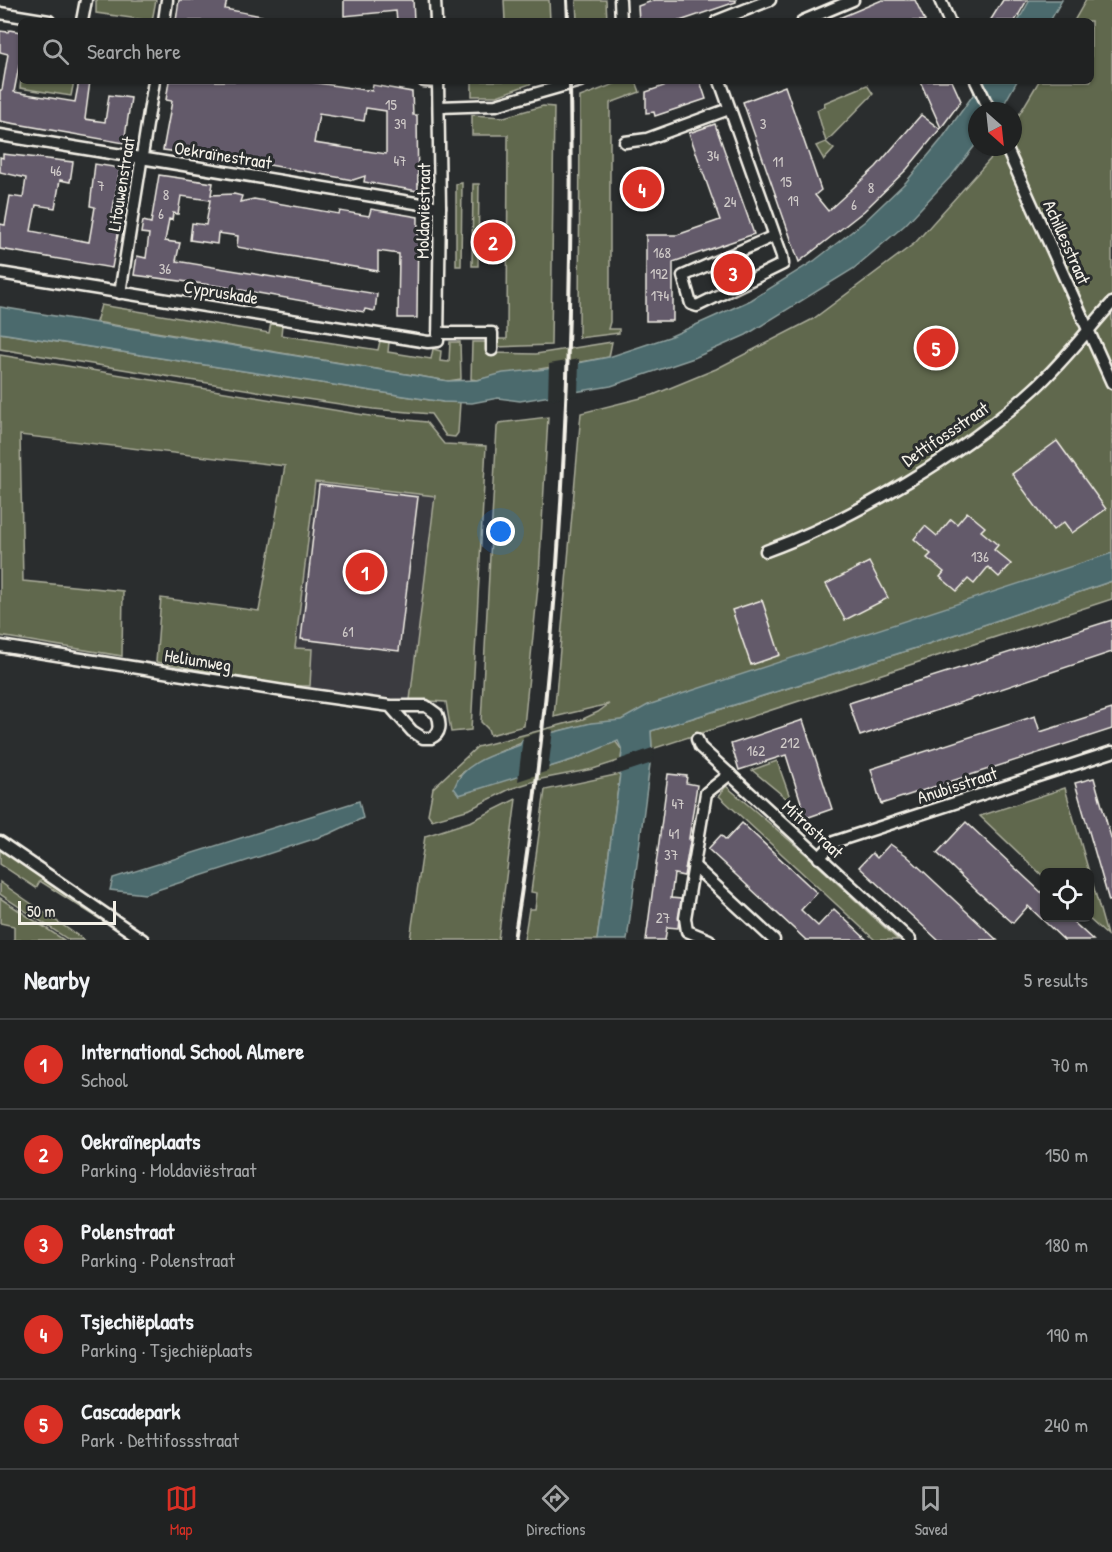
<!DOCTYPE html>
<meta charset="utf-8">
<style>
:root{--surface:#202222;--page:#2d2f2f;--text:#f1f3f6;--muted:#a2a4a5;--line:#3d3f40;--accent:#d93025}
body{margin:0;font-family:"Patrick Hand",sans-serif;background:var(--page);color:var(--text)}
.controls{position:absolute;right:18px;bottom:18px;display:grid;overflow:hidden;border-radius:9px;box-shadow:0 2px 4px #0004}
.controls button{width:54px;height:54px;display:grid;place-items:center;padding:0;border:0;border-bottom:2px solid var(--line);background:var(--surface);color:var(--text);font:30px sans-serif}
.compass{position:absolute;left:968px;top:102px;width:54px;height:54px;border-radius:50%;background:var(--surface);box-shadow:0 2px 4px #0004;rotate:153deg}
.scale{position:absolute;left:18px;bottom:15px;width:98px;box-sizing:border-box;padding-left:6px;border:3px solid #f4f1e8;border-top:0;font-size:16px;line-height:21px;white-space:nowrap;color:#f4f1e8;-webkit-text-stroke:4px #2a2d2e;paint-order:stroke}
.you{position:absolute;left:501px;top:532px;width:21px;height:21px;margin:-15px;border:4px solid #fff;border-radius:50%;background:#1a73e8;box-shadow:0 0 0 9px #1a73e833}
.badge{display:grid;place-items:center;width:39px;height:39px;border-radius:50%;background:var(--accent);color:#fff;font-size:20px;font-weight:700}
.pin{position:absolute;translate:-50% -50%;border:3px solid #fff;box-shadow:0 2px 6px #0006}
.list{margin:0;padding:0;list-style:none}
h2{display:flex;justify-content:space-between;align-items:center;height:78px;margin:0;padding:0 24px;font-size:26px}
h2 small{font-size:20px;font-weight:400;color:var(--muted)}
.list li{display:grid;grid-template-columns:39px 1fr auto;gap:18px;align-items:center;box-sizing:border-box;height:90px;padding:0 24px;border-top:2px solid var(--line)}
.list b{display:block;font-size:22px;white-space:nowrap}
.list p{margin:0;font-size:20px;white-space:nowrap;color:var(--muted)}
.list em{font-size:20px;font-style:normal;color:var(--muted)}
.icon{flex:none;width:33px;height:33px;fill:none;stroke:currentColor;stroke-width:2;stroke-linecap:round;stroke-linejoin:round}
.map{position:relative;flex:none;width:1112px;height:940px;overflow:hidden}
.search{position:absolute;background:var(--surface);box-shadow:0 2px 4px #0004;left:18px;right:18px;top:18px;height:66px;display:flex;align-items:center;gap:15px;box-sizing:border-box;padding:0 21px;border-radius:9px;color:var(--muted);font-size:22px}
.sheet{height:528px;background:var(--surface)}
nav{display:flex;justify-content:space-around;align-items:center;box-sizing:border-box;height:84px;border-top:2px solid var(--line);background:var(--surface);font-size:16px;color:var(--muted)}
nav a{display:grid;justify-items:center;gap:3px}
nav .on{color:var(--accent)}
.map>svg:first-child{display:block}
</style>
<div class="map">
<svg width="1112" height="940" viewBox="0 0 1112 940">
<rect width="100%" height="100%" fill="#2a2d2e"/>
<filter id="ink" filterUnits="userSpaceOnUse"><feTurbulence type="fractalNoise" baseFrequency=".0167" numOctaves="2"/><feDisplacementMap in="SourceGraphic" scale="12" xChannelSelector="R" yChannelSelector="G"/><feConvolveMatrix kernelMatrix="1 2 1 2 8 2 1 2 1" color-interpolation-filters="sRGB"/></filter>
<g filter="url(#ink)">
<polygon fill="#3b3a40" points="315,482 435,496 410,700 290,686"/>
<g fill="#60674d" stroke="#aaac9a" stroke-width="1.5">
<polygon points="96,0 156,0 152,21 96,13"/>
<polygon points="504,0 549,0 550,21 505,21"/>
<polygon points="576,0 606,0 607,21 577,21"/>
<path d="M 1086,0 L 1112,0 L 1112,560 L 621,720 C 610,723 599,722 589,724 C 545,733 496,749 459,775 L 516,777 L 575,759 L 615,741 L 622,750 L 621,760 L 593,769 L 541,779 L 510,789 L 470,809 L 432,820 L 428,814 L 433,788 L 477,747 L 583,719 L 598,712 L 609,704 L 554,717 L 581,413 L 653,395 L 716,369 L 813,319 L 915,243 L 1001,147 L 1013,147 L 1013,125 L 1039,81 L 1091,81 L 1091,21 L 1074,21 Z"/>
<polygon points="21,79 74,81 71,96 20,88"/>
<polygon points="472,81 538,81 497,96 472,96"/>
<polygon points="622,81 636,81 640,92 610,103 610,322 608,329 619,329 619,333 579,338 580,97"/>
<polygon points="867,85 873,94 826,142 834,149 824,160 816,146 826,142 817,110 825,106 824,103"/>
<polygon points="543,106 554,107 551,345 497,347 498,339 507,339 508,135 472,135 472,115 504,117"/>
<polygon points="462,183 461,266 456,266 456,184"/>
<polygon points="473,184 479,184 478,266 472,266"/>
<polygon points="101,305 269,333 271,323 282,325 281,335 378,350 380,341 389,342 388,352 431,359 433,349 441,351 440,361 449,362 450,342 460,342 461,379 448,381 96,322"/>
<polygon points="0,333 443,402 460,402 458,433 455,437 446,436 431,414 373,409 293,397 0,349"/>
<polygon points="472,342 487,342 487,353 536,354 612,342 609,357 477,380 471,379"/>
<polygon points="0,355 370,416 426,422 444,444 486,446 471,730 451,732 446,702 410,700 435,496 315,482 295,648 312,649 310,686 290,686 156,662 161,598 259,611 285,466 20,435 23,581 123,591 122,656 0,636"/>
<polygon points="548,417 539,576 524,726 490,735 488,729 481,722 497,427 499,423"/>
<polygon points="1112,581 1112,599 652,749 651,731 919,647"/>
<polygon points="777,761 792,803 752,770"/>
<polygon points="620,774 597,940 524,940 529,909 535,909 537,893 531,892 545,790"/>
<polygon points="726,786 809,857 898,940 875,940 719,796"/>
<polygon points="1065,788 1089,872 1044,873 1044,877 980,816"/>
<polygon points="516,799 498,940 410,940 425,836 472,821"/>
<polygon points="0,849 105,920 104,922 40,881 36,888 0,864"/>
<polygon points="1090,874 1107,935 1088,918"/>
<polygon points="0,882 84,940 69,940 0,894"/>
<polygon points="0,898 64,940 14,940 14,926 0,923"/>
</g>
<g fill="#4b6a6d" stroke="#8fa09e" stroke-width="1.5">
<polygon points="1030,0 1062,0 1050,21 1018,21"/>
<polygon points="983,81 1017,81 1000,111 977,111 977,143 952,175 905,225 853,269 746,335 694,358 611,386 520,401 498,398 472,403 443,402 0,333 0,307 448,381 477,380 503,373 547,369 609,357 669,337 751,300 814,261 864,222 906,182 941,140"/>
<path d="M 1112,553 L 1112,581 L 919,647 L 651,731 L 652,749 L 627,940 L 597,940 L 620,774 L 622,750 L 618,741 L 575,759 L 459,795 L 454,788 C 463,761 496,754 520,745 L 522,740 L 591,723 L 621,720 L 648,705 Z"/>
<polygon points="359,801 363,818 329,834 145,894 110,890 113,878"/>
</g>
<g fill="#2a2d2e">
<polygon points="579,359 578,395 548,400 549,364"/>
<polygon points="549,729 553,730 548,771 518,781 523,737"/>
<polygon points="655,747 652,763 616,775 618,760"/>
</g>
<g fill="#645a6b" stroke="#f4f1e8" stroke-width="1.5" fill-rule="evenodd">
<polygon points="179,0 227,0 225,9 262,16 262,21 176,21"/>
<polygon points="344,0 413,0 414,21 397,21 396,11 344,16"/>
<polygon points="655,0 736,0 736,2 680,21 639,21 638,6"/>
<polygon points="882,0 915,0 925,21 832,21"/>
<polygon points="1003,0 1027,0 1015,21 990,21"/>
<polygon points="9,30 21,32 21,56 14,92 75,102 79,81 90,81 85,119 105,122 109,95 131,98 124,143 0,121 0,90 2,90 8,54 0,52 0,31 8,32"/>
<path d="M 169,81 L 303,81 L 372,91 L 373,85 L 412,92 L 413,115 L 417,115 L 418,191 L 364,182 L 365,176 L 353,180 L 236,159 L 163,150 L 172,101 L 166,100 ZM 366,108 L 386,111 L 386,154 L 314,143 L 319,114 L 364,121 Z"/>
<polygon points="678,81 700,81 706,99 655,116 654,112 646,113 646,92"/>
<polygon points="920,81 952,81 961,101 941,128"/>
<polygon points="785,86 821,190 815,195 828,211 876,167 921,115 940,129 907,169 864,211 799,262 743,102"/>
<polygon points="715,124 754,234 673,262 673,321 646,321 646,235 677,235 720,220 689,133"/>
<polygon points="3,154 73,162 70,182 60,180 55,208 36,205 31,231 89,242 95,207 90,206 95,164 120,168 112,216 121,218 112,268 0,249 0,224 5,225 10,196 23,198 26,178 0,172 0,157 3,158"/>
<polygon points="159,175 213,183 211,195 234,194 242,196 240,202 254,199 339,214 340,211 369,216 371,209 418,217 417,318 398,318 399,254 378,251 378,271 237,247 238,236 218,233 217,244 190,240 192,223 206,225 210,200 181,196 178,214 173,213 172,220 169,219 165,241 180,243 176,261 377,294 375,311 365,309 364,312 219,286 134,275 137,256 146,258 149,234 141,233 143,221 151,223"/>
<polygon points="1057,441 1106,509 1072,533 1064,522 1053,530 1012,474"/>
<polygon points="319,485 418,497 399,651 301,639"/>
<polygon points="967,512 985,527 981,531 998,545 994,550 1011,564 999,577 988,567 974,584 968,579 957,591 940,577 944,572 927,558 931,554 914,539 925,526 937,536 951,519 957,524"/>
<polygon points="869,562 888,598 845,620 826,584"/>
<polygon points="762,600 780,655 751,665 732,610"/>
<polygon points="1112,620 1112,652 860,736 849,703"/>
<polygon points="1112,709 1112,729 881,804 871,769 1035,716 1040,732"/>
<polygon points="803,720 832,809 806,818 786,755 739,770 731,744"/>
<polygon points="668,774 687,776 686,783 697,785 689,838 691,836 684,876 674,874 671,898 681,899 678,928 667,927 665,940 646,940"/>
<polygon points="1094,778 1112,841 1112,900 1109,901 1075,783"/>
<polygon points="966,822 1044,895 1044,918 1069,918 1093,940 1064,940 1028,906 1013,923 978,892 937,853"/>
<polygon points="742,823 817,893 801,910 818,926 834,909 867,940 806,940 708,849 721,835 726,840"/>
<polygon points="890,844 906,855 997,940 938,940 859,867 872,853 877,858"/>
</g>
<g fill="none" stroke-linecap="round" stroke-linejoin="round">
<defs>
<g id="minor">
<polyline points="435,0 436,21"/>
<polyline points="620,0 621,21"/>
<polyline points="940,0 949,21"/>
<polyline points="0,13 49,21"/>
<polyline points="82,21 86,0"/>
<polyline points="164,21 167,0"/>
<polyline points="717,21 770,0"/>
<polyline points="803,21 853,0"/>
<polyline points="424,81 439,82"/>
<polyline points="720,81 782,256 783,264 697,306 691,304 683,276 774,236"/>
<polyline points="976,81 990,111"/>
<polyline points="439,107 496,105 580,81"/>
<polyline points="0,135 440,207"/>
<polyline points="625,142 647,139 729,109"/>
<polyline points="1006,147 1112,383"/>
<polyline points="0,273 428,342 438,341 440,207 438,81"/>
<polyline points="120,293 154,81"/>
<polyline points="438,333 492,333 492,350"/>
<path d="M 766,551 C 854,519 966,452 1035,388 C 1063,362 1087,331 1112,303"/>
<path d="M 0,646 L 290,692 L 390,706 L 426,706 L 437,714 C 441,724 441,734 431,738 L 423,738 L 412,731 L 390,706"/>
<polyline points="697,739 700,747 910,940"/>
<polyline points="0,842 143,940"/>
<polyline points="819,858 834,842 1112,752"/>
<polyline points="693,865 774,940"/>
<polyline points="709,940 687,931 685,918 706,793 730,774"/>
</g>
</defs>
<use href="#minor" stroke="#f4f1e8" stroke-width="15"/>
<use href="#minor" stroke="#2a2d2e" stroke-width="10"/>
<g stroke="#f4f1e8" stroke-width="4">
<polyline points="567,0 568,21"/>
<path d="M 514,940 C 560,656 574,368 570,81"/>
</g>
</g>
</g>
<g text-anchor="middle" dominant-baseline="central" stroke-width="6" stroke-linejoin="round" paint-order="stroke">
<g font-size="15" fill="#d0cbc9">
<text x="391" y="104">15</text>
<text x="400" y="123">39</text>
<text x="763" y="123">3</text>
<text x="713" y="155">34</text>
<text x="400" y="160">47</text>
<text x="778" y="161">11</text>
<text x="56" y="170">46</text>
<text x="786" y="181">15</text>
<text x="101" y="185">7</text>
<text x="871" y="187">8</text>
<text x="166" y="194">8</text>
<text x="793" y="200">19</text>
<text x="730" y="201">24</text>
<text x="854" y="204">6</text>
<text x="161" y="213">6</text>
<text x="662" y="252">168</text>
<text x="165" y="268">36</text>
<text x="659" y="273">192</text>
<text x="660" y="295">174</text>
<text x="980" y="556">136</text>
<text x="348" y="631">61</text>
<text x="790" y="742">212</text>
<text x="756" y="750">162</text>
<text x="678" y="803">47</text>
<text x="674" y="833">41</text>
<text x="671" y="854">37</text>
<text x="663" y="917">27</text>
</g>
<g font-size="18" fill="#f4f1e8" stroke="#2a2d2e">
<text transform="translate(223 155) rotate(9)">Oekraïnestraat</text>
<text transform="translate(121 184) rotate(-81)">Litouwenstraat</text>
<text transform="translate(423 211) rotate(-89)">Moldaviëstraat</text>
<text transform="translate(1067 242) rotate(66)">Achillesstraat</text>
<text transform="translate(221 292) rotate(9)">Cypruskade</text>
<text transform="translate(945 434) rotate(-34)">Dettifossstraat</text>
<text transform="translate(198 660) rotate(9)">Heliumweg</text>
<text transform="translate(957 785) rotate(-18)">Anubisstraat</text>
<text transform="translate(813 829) rotate(43)">Mitrastraat</text>
</g>
</g>
</svg>
<div class="controls">
<button><svg class="icon" aria-label="locate" viewBox="0 0 24 24"><circle cx="12" cy="12" r="6"/><path d="M12 2v4M12 18v4M2 12h4M18 12h4"/></svg></button>
</div>
<svg class="compass" viewBox="-18 -18 36 36"><path d="M0-13l5 13h-10z" fill="#e53935"/><path d="M0 13l5-13h-10z" fill="#a2a4a5"/></svg>
<div class="scale">50 m</div>
<div class="you"></div>
<div class="pin badge" style="left:365px;top:572px">1</div>
<div class="pin badge" style="left:493px;top:242px">2</div>
<div class="pin badge" style="left:733px;top:273px">3</div>
<div class="pin badge" style="left:642px;top:189px">4</div>
<div class="pin badge" style="left:936px;top:348px">5</div>
<div class="search"><svg class="icon" aria-label="search" viewBox="0 0 24 24"><circle cx="10" cy="10" r="6"/><path d="M15 15l6 6"/></svg>Search here</div>
</div>
<section class="sheet">
<h2>Nearby<small>5 results</small></h2>
<ul class="list">
<li><span class="badge">1</span><div><b>International School Almere</b><p>School</p></div><em>70 m</em></li>
<li><span class="badge">2</span><div><b>Oekraïneplaats</b><p>Parking · Moldaviëstraat</p></div><em>150 m</em></li>
<li><span class="badge">3</span><div><b>Polenstraat</b><p>Parking · Polenstraat</p></div><em>180 m</em></li>
<li><span class="badge">4</span><div><b>Tsjechiëplaats</b><p>Parking · Tsjechiëplaats</p></div><em>190 m</em></li>
<li><span class="badge">5</span><div><b>Cascadepark</b><p>Park · Dettifossstraat</p></div><em>240 m</em></li>
</ul>
</section>
<nav>
<a class="on"><svg class="icon" aria-label="map" viewBox="0 0 24 24"><path d="M3 6l6-2 6 2 6-2v14l-6 2-6-2-6 2zM9 4v14M15 6v14"/></svg>Map</a>
<a><svg class="icon" aria-label="directions" viewBox="0 0 24 24"><path d="M12 3l9 9-9 9-9-9zM9 14v-3h6M13 9l2 2-2 2"/></svg>Directions</a>
<a><svg class="icon" aria-label="saved" viewBox="0 0 24 24"><path d="M7 4h10v16l-5-4-5 4z"/></svg>Saved</a>
</nav>
